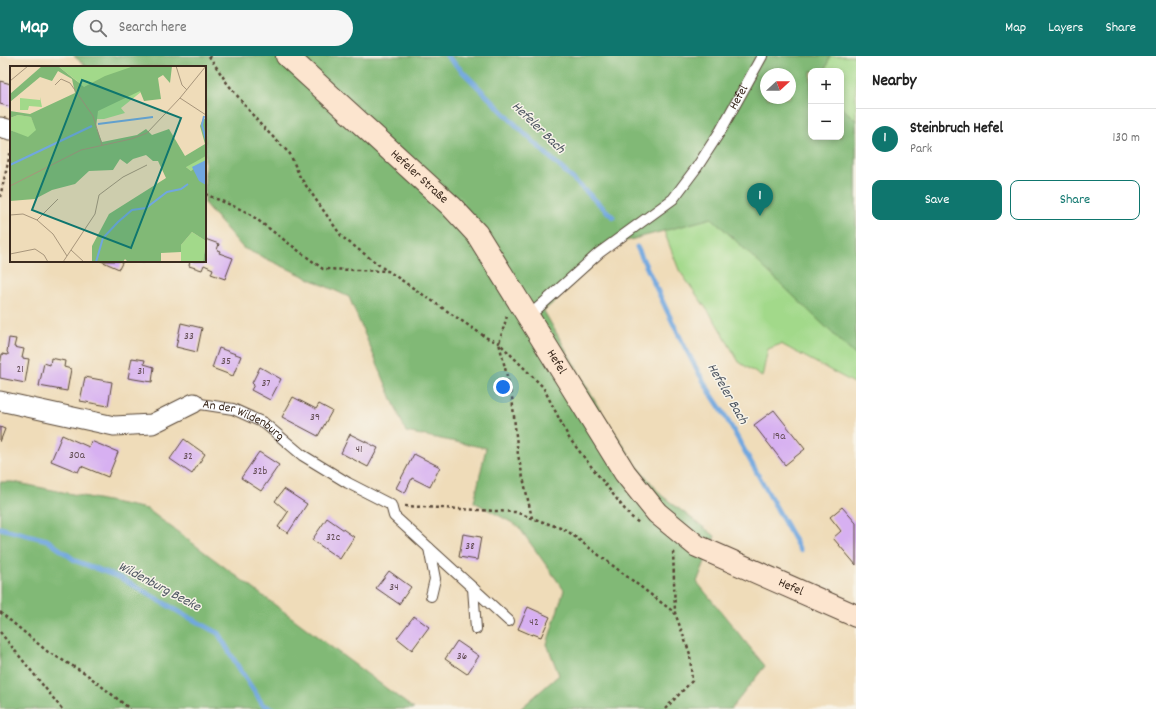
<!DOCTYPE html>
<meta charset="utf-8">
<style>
:root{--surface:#fff;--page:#f6f6f6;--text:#222;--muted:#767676;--line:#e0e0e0;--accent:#0f766e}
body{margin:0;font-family:Dekko,sans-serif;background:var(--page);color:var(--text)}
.controls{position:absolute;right:12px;top:12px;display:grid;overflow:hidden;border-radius:8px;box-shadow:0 2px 6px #0003}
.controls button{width:36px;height:36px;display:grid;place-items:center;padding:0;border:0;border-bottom:1px solid var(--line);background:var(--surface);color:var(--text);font:20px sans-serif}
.compass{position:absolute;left:760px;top:12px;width:36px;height:36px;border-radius:50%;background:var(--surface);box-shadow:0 2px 6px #0003;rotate:69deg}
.you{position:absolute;left:503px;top:331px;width:14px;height:14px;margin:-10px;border:3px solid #fff;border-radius:50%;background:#1a73e8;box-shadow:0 0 0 6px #1a73e833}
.badge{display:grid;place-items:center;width:26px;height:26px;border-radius:50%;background:var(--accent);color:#fff;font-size:13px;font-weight:700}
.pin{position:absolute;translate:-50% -33px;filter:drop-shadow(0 1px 2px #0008)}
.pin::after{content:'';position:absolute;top:21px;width:14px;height:12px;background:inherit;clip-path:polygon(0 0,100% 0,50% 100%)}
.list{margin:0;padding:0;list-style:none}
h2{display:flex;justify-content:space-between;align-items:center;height:52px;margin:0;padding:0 16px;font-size:17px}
h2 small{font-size:13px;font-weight:400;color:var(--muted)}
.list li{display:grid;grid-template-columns:26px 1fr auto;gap:12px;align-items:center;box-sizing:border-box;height:60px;padding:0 16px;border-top:1px solid var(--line)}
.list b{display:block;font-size:15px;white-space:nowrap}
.list p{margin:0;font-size:13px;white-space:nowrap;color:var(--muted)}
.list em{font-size:13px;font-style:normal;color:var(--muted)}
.actions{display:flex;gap:8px;padding:12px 16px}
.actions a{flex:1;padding:9px 0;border:1px solid var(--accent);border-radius:8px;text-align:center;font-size:14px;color:var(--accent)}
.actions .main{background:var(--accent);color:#fff}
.icon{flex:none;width:22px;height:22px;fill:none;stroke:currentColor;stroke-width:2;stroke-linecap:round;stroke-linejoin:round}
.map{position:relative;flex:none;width:856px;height:653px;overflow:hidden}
header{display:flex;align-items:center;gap:24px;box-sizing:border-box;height:56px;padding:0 20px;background:var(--accent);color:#fff}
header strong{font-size:19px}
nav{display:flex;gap:22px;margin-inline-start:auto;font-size:14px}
.search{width:280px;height:36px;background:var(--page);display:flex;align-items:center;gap:10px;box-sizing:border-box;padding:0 14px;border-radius:22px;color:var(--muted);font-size:15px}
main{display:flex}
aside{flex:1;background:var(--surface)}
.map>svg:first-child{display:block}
</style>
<header>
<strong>Map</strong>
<div class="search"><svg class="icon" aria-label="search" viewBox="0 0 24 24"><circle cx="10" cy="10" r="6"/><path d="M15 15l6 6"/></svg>Search here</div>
<nav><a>Map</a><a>Layers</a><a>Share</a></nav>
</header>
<main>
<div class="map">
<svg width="856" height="653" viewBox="0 0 856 653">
<rect width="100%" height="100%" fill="#f7f3e8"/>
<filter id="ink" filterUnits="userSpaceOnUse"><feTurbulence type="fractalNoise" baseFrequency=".025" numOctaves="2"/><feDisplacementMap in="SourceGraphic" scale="8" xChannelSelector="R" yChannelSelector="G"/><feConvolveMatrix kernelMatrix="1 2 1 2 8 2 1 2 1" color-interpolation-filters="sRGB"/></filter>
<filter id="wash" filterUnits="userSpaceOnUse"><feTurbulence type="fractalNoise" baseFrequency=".012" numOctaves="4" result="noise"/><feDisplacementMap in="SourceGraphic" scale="16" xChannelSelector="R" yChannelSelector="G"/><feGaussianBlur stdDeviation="0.9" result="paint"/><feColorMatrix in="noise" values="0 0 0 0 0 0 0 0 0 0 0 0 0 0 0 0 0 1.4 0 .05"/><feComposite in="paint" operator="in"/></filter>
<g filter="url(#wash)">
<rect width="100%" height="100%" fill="#efdcb9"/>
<path fill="#a2d98a" stroke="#6e8254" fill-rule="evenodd" d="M 772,0 L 856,0 L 856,328 L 781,288 L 768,293 L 762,321 L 739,306 L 715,265 L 679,214 L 660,165 ZM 811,15 L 841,15 L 841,81 L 811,81 ZM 766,18 L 790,18 L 790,42 L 766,42 Z"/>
<g fill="#81b976" stroke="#5e724a" fill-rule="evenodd">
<path d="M 74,0 L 830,0 L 825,15 L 811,15 L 811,81 L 841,81 L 841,51 L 856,64 L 856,300 L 712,162 L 615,188 L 544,255 L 596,347 L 634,406 L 661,439 L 715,480 L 697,526 L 765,610 L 731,653 L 520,653 L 559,619 L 547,588 L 564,534 L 518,470 L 474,446 L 486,392 L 406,376 L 349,241 L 243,192 L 205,148 L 205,11 L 87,11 ZM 766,18 L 790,18 L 790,42 L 766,42 Z"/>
<polygon points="0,426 13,426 147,453 414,653 0,653"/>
</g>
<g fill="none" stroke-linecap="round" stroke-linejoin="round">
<g stroke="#71a7df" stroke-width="5">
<polyline points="447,0 519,72 613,161"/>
<path d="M 637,191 C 664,247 688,305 723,356 L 800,494"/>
<polyline points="0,472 47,484 76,505 121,522 181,557 218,577 239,612 263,649 274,653"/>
</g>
</g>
<g id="blocks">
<g fill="#d7b0f1">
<polygon points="0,25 11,28 11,51 0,48"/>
<polygon points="205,183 219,188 217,194 220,195 219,197 233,202 225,223 211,218 213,213 204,209 202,214 189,210 190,205 205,205"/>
<polygon points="101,205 123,205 119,213"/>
<polygon points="181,267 202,272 197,296 176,291"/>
<polygon points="9,282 16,283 14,291 24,293 22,302 29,303 25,327 0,322 0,309 2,298 8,299 8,297 7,296"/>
<polygon points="219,292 241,300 233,320 212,312"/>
<polygon points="51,302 65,305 64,311 71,313 67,335 39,330 44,307 50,309"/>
<polygon points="132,302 145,304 144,308 154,311 152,326 128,322"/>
<polygon points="260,311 281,323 270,344 251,334 254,329 252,327"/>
<polygon points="85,321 112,326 108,350 80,345"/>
<polygon points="293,341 316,353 319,348 332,355 318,380 282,361"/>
<polygon points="774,354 805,393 785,409 754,369"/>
<polygon points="0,371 5,373 0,386"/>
<polygon points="350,378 378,392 368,411 341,397"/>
<polygon points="62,379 89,391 91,385 118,396 108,421 81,410 78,416 51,405"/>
<polygon points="184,383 205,398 192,418 170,403"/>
<polygon points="259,396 279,409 261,435 241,422"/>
<polygon points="414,398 440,411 430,431 412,422 405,437 396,432"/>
<polygon points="284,433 307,448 288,477 278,471 288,456 275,445"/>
<polygon points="842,451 856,467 856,509 833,482 841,475 830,461"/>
<polygon points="327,462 354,481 340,503 312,484"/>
<polygon points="463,478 481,481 477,504 459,501"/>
<polygon points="389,515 411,531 399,548 376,532"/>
<polygon points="528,551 550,561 541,581 533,578 532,579 518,573"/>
<polygon points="414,560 429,571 412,594 397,582"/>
<polygon points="457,585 479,600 467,618 445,603"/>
</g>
</g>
</g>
<g filter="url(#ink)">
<use href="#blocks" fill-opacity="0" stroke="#564535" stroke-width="1"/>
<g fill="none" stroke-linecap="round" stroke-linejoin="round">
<defs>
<g id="service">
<path id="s1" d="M 529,260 L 599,197 L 673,143 L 697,111 L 721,74 L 762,0"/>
<path id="s2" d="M 194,347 L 233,353 L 264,367 L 302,399 L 348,427 L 391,449 L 394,460 L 509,565"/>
<polyline points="429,492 435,523 431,540"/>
<polyline points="473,532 476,573"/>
</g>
<g id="minor">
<polyline points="0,71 11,74"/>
<polyline points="0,345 114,370 152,368 194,347"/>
</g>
<g id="secondary">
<path id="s3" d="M 287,0 L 451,150 L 477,178 L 625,417 L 657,457 L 697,490 L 856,560"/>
</g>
</defs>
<use href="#service" stroke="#564535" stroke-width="12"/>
<use href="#minor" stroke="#564535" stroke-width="21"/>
<use href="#secondary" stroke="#564535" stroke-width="24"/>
<g stroke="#564535" stroke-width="2.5" stroke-dasharray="3 3" stroke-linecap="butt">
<polyline points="209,0 227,27 260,68 290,98 300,121 342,181 387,215"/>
<polyline points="205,138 247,156 323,213 388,215 487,282 499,287 543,331 569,382 630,460 639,467"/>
<polyline points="0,141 11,94"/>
<polyline points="142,207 143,205"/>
<polyline points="507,260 499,287 512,341 518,399 532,462"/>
<polyline points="405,450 515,456 566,474 675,557"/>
<polyline points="0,556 48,596 85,617 130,653"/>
<polyline points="0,576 62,653"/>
<polyline points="665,653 692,625 690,598 675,557 673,493"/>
</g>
<use href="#service" stroke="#fff" stroke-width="10"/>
<use href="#minor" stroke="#fff" stroke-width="19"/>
<use href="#secondary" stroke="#fce5cf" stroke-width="22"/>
</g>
</g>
<g text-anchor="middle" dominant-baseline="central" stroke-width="3" stroke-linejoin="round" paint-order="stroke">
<g font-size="11" fill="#624c53">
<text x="189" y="281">33</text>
<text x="226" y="306">35</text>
<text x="20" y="314">21</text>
<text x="141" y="316">31</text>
<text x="266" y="328">37</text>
<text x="315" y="362">39</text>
<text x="779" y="381">19a</text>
<text x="359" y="394">41</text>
<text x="77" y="400">30a</text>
<text x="188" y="401">32</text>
<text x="260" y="416">32b</text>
<text x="333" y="482">32c</text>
<text x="470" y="491">38</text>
<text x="394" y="532">34</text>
<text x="534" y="567">42</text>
<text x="462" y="601">36</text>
</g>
<g font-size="13" fill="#3b2a1e" stroke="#f7f3e8">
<text stroke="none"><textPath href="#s1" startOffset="307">Hefel</textPath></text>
<text stroke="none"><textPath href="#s3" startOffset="179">Hefeler Straße</textPath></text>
<text stroke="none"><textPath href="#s3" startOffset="411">Hefel</textPath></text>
<text stroke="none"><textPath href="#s2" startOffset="53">An der Wildenburg</textPath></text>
<text stroke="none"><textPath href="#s3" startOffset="747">Hefel</textPath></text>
</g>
<g font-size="14" font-style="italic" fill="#4e5662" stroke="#f7f3e8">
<text transform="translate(538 72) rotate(44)">Hefeler Bach</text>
<text transform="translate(727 338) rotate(60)">Hefeler Bach</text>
<text transform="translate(159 531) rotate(28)">Wildenburg Beeke</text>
</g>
</g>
<g transform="translate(10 10)">
<rect width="196" height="196" fill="#efdcb9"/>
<path d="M 48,0 L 144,0 L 141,18 L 111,42 L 115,47 L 94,53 L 85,53 L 67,15 ZM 30,31 L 32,41 L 19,40 L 18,44 L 10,44 L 10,32 L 30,34 ZM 8,49 L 21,51 L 27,64 L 18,72 L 0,64 L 0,52 ZM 196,90 L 196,101 L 181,105 L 175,100 ZM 182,166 L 196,175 L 193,196 L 171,196 L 171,179 Z" fill="#a2d98a"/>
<path d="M 32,0 L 48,0 L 74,21 L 95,10 L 124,0 L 162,0 L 160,17 L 153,9 L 148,12 L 151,33 L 134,35 L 130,25 L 88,45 L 86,61 L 92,76 L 127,69 L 136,63 L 142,69 L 159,63 L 175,90 L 195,78 L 190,60 L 193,53 L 196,53 L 196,90 L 176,101 L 181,105 L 186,101 L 196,101 L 196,196 L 193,196 L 196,175 L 182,166 L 171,179 L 171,186 L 151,187 L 151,196 L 118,196 L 115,193 L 113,196 L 82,196 L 82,180 L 99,148 L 156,112 L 148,95 L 143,95 L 136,89 L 123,93 L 117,98 L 110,93 L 103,104 L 79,105 L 65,118 L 42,124 L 25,133 L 0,135 L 0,64 L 18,71 L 26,64 L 21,51 L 8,49 L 0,52 L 0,45 L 20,48 L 65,27 L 62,13 L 48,5 L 42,15 L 30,11 L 0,36 L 0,28 Z" fill="#81b976"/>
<path d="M 196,94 L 196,119 L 189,115 L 182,101 Z" fill="#71a7df"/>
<path fill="none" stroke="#71a7df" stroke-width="2" d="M 194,50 L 192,59 L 196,74M 88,58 L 143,51M 0,99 L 82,60M 86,196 L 93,172 L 108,156 L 122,144 L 136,142 L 157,126 L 171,123 L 178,118"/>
<path fill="none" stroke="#a7957b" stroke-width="1" d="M 166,0 L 172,19 L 177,24M 0,15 L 18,0M 45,19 L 51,13 L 60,17 L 83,50 L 92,79M 170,32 L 196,49M 0,120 L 71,84 L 121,73 L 137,67 L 170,32 L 196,0M 0,149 L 13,148 L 27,154 L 43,168 L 57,190M 27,154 L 48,133M 61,184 L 74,196M 0,188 L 25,183 L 34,189 L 38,196M 53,196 L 85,148 L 89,129 L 113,111 L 137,99"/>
<path fill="#0f766e" fill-opacity="0.15" stroke="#0f766e" stroke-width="2" d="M 72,14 L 171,52 L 121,182 L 22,144 Z"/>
<rect width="196" height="196" fill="none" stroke="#3b2a1e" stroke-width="2"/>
</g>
</svg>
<div class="controls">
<button>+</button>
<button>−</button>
</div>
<svg class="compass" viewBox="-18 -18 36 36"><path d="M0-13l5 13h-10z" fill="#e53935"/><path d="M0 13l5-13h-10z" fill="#767676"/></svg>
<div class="you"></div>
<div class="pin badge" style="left:760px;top:160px">1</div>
</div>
<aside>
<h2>Nearby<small></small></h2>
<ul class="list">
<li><span class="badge">1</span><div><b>Steinbruch Hefel</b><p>Park</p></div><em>130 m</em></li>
</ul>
<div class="actions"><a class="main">Save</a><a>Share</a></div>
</aside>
</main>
